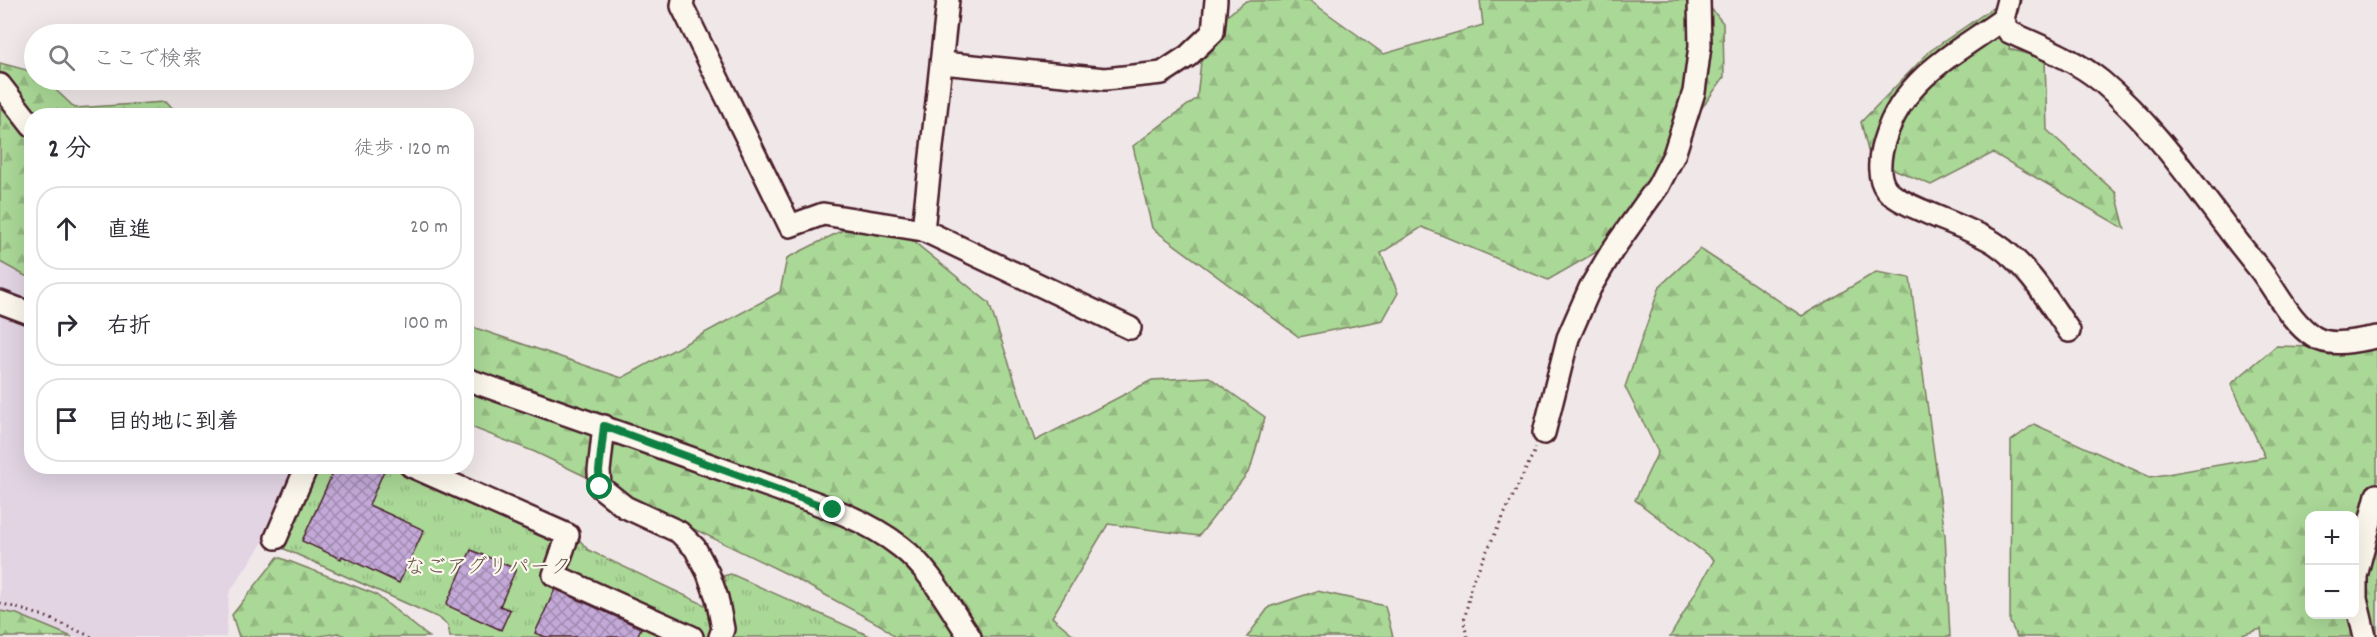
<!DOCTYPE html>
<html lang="ja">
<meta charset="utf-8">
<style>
:root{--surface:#fff;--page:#f7f7f7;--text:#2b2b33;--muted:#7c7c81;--line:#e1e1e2}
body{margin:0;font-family:Dekko,"Klee One",sans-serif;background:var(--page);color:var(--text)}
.controls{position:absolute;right:18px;bottom:18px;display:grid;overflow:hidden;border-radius:12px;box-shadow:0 6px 24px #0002}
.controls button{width:54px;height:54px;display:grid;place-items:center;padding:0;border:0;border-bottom:2px solid var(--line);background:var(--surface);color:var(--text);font:30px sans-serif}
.stop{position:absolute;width:18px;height:18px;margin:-14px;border:4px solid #0b8043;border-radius:50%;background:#fff}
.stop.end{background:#0b8043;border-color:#fff;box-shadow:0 2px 6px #0008}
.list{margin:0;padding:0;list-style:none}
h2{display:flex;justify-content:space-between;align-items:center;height:78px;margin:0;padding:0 24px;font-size:26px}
h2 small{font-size:20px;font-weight:400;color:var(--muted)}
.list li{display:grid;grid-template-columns:39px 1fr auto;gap:18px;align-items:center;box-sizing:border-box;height:84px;margin:0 12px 12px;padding:0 12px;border:2px solid var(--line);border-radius:24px}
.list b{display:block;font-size:22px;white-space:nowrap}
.list em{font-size:20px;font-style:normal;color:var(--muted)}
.icon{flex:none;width:33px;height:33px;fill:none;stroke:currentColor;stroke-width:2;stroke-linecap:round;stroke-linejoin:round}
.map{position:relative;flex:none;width:2377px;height:637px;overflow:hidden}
.search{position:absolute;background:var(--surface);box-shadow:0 6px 24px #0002;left:24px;top:24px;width:450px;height:66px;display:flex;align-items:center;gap:15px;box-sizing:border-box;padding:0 21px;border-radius:33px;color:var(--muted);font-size:22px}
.panel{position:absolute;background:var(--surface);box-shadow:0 6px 24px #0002;left:24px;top:108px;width:450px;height:366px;border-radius:24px}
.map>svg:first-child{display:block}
</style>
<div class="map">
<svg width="2377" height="637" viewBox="0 0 2377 637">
<defs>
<pattern id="grass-tufts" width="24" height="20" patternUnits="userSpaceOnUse" patternTransform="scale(1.5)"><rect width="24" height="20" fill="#aad897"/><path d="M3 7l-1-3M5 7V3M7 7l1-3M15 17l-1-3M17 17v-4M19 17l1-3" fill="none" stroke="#94b982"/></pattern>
<pattern id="forest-firs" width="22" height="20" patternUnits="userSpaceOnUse" patternTransform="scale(1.5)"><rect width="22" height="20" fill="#aad897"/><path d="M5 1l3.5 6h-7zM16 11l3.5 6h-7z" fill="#94b982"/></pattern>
<pattern id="building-cross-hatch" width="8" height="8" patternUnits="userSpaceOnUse" patternTransform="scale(1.5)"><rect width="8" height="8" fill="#c2a9d7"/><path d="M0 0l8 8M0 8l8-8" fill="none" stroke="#a089af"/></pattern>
</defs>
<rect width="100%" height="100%" fill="#f0e7e8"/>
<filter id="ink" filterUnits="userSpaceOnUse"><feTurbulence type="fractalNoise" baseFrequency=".0167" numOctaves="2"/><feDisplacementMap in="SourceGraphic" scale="12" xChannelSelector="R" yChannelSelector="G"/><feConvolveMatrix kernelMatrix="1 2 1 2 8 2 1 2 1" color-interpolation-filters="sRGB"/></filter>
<g filter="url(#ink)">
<polygon fill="#e2d4e3" points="0,115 31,171 32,466 297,467 261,545 229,593 226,637 11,637 0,631"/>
<polygon fill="url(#grass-tufts)" stroke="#7a7c61" stroke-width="1.5" points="303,467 424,467 573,532 588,550 707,606 705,595 726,581 723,576 731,574 872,637 450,637 448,626 439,618 269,542"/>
<g fill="url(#forest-firs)" stroke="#7a7c61" stroke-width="1.5" fill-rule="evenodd">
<polygon points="1309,0 1384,54 1483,25 1480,0 1704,0 1723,23 1724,77 1600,250 1548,280 1422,227 1381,253 1398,293 1383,320 1299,337 1152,228 1133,146 1197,98 1204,34 1246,1"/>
<polygon points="2004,0 2021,0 2009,49 2045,59 2047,130 2116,193 2125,229 1993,153 1931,185 1870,159 1861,122 1930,51"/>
<polygon points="0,63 34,72 34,80 45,80 75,108 165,102 177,115 32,116 31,279 0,262"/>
<polygon points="843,230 902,232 989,303 1035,441 1152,380 1209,377 1265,417 1250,470 1199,536 1108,524 1052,617 1076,637 895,637 882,626 787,574 535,452 471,427 467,436 467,325 622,378 780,292 787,258"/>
<polygon points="1700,249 1802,316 1876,272 1910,278 1945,535 1950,637 1670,637 1714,560 1635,500 1658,452 1625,387 1660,286"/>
<path d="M 2276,346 L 2377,349 L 2377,637 L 2262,637 L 2261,629 L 2235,637 L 2017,637 L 2010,622 L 2011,441 L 2034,424 L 2150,477 L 2265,457 L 2231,384 ZM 2310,516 L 2354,516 L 2354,614 L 2310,614 Z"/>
<polygon points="278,557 375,594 429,637 347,637 338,633 315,637 239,637 232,615"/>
<polygon points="1317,591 1385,606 1393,637 1247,637 1269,607"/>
<polygon points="0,611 17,614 72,637 0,637"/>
</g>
<g fill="url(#building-cross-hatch)" stroke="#4a1f2b" stroke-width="1.5">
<polygon points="336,466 386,466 369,505 424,530 399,583 342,556 341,559 302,541"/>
<polygon points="471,550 516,569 500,606 510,610 501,630 446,605"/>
<polygon points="555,589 641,628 637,637 546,637 535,633"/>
</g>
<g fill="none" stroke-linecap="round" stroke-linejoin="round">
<defs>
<g id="minor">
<polyline points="683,0 682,6 790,226 823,214 923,230 1130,328"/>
<path d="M 2008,0 L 2003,19 L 2009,32 C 2040,46 2074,59 2101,81 C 2163,133 2206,204 2257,266 C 2276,289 2289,321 2314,337 C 2332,348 2358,340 2377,337"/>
<path d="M 2003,19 C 1950,57 1898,81 1882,149 C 1879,161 1878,178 1886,189 C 1899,207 1972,227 1996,244 C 2027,265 2048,300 2069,331"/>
<polyline points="942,63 1105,79 1162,73 1188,56 1213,32 1216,0"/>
<polyline points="0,85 32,126"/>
<polyline points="923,230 948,0"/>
<polyline points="0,302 32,314"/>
<path d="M 466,379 C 561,412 655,445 749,479 C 799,498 858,513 901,547 C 931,570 949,607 970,637"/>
<polyline points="604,426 599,471 600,487 625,507 679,532 695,548 708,573 717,598 723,629 720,637"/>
<polyline points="1544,433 1568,338 1590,288 1612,251 1658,186 1674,155 1694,92 1700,46 1699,0"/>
<polyline points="411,466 568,535 554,575 692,637"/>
<polyline points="276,538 307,466"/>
<polyline points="2365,637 2356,599 2356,576 2377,495"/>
</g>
</defs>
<use href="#minor" stroke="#4a1f2b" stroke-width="26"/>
<g stroke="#4a1f2b" stroke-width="3" stroke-dasharray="1.5 4.5" stroke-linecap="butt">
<polyline points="0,603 44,616 92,637"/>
<polyline points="1467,637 1464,622 1472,582 1536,448"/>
</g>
<use href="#minor" stroke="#fbf7ec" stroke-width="21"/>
</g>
</g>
<g fill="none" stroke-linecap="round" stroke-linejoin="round" filter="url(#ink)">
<polyline stroke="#0b8043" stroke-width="8" points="600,487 599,471 604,426 833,510"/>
</g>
<g text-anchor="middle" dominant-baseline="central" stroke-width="4.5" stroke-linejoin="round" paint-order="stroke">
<g font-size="21" fill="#67564b" stroke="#fbf7ec">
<text x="488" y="569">なごアグリパーク</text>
</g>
</g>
</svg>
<div class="controls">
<button>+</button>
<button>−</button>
</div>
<div class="stop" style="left:600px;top:487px"></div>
<div class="stop end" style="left:833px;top:510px"></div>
<div class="search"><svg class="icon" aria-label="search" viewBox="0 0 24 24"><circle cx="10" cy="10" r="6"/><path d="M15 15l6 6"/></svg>ここで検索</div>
<section class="panel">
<h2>2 分<small>徒歩 · 120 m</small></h2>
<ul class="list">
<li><svg class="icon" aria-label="ahead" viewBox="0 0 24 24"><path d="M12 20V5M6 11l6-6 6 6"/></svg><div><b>直進</b></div><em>20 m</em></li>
<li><svg class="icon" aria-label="right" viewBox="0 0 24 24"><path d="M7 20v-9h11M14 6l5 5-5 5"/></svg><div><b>右折</b></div><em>100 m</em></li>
<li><svg class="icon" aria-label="arrive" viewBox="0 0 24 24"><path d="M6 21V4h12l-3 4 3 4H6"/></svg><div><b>目的地に到着</b></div></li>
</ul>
</section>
</div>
